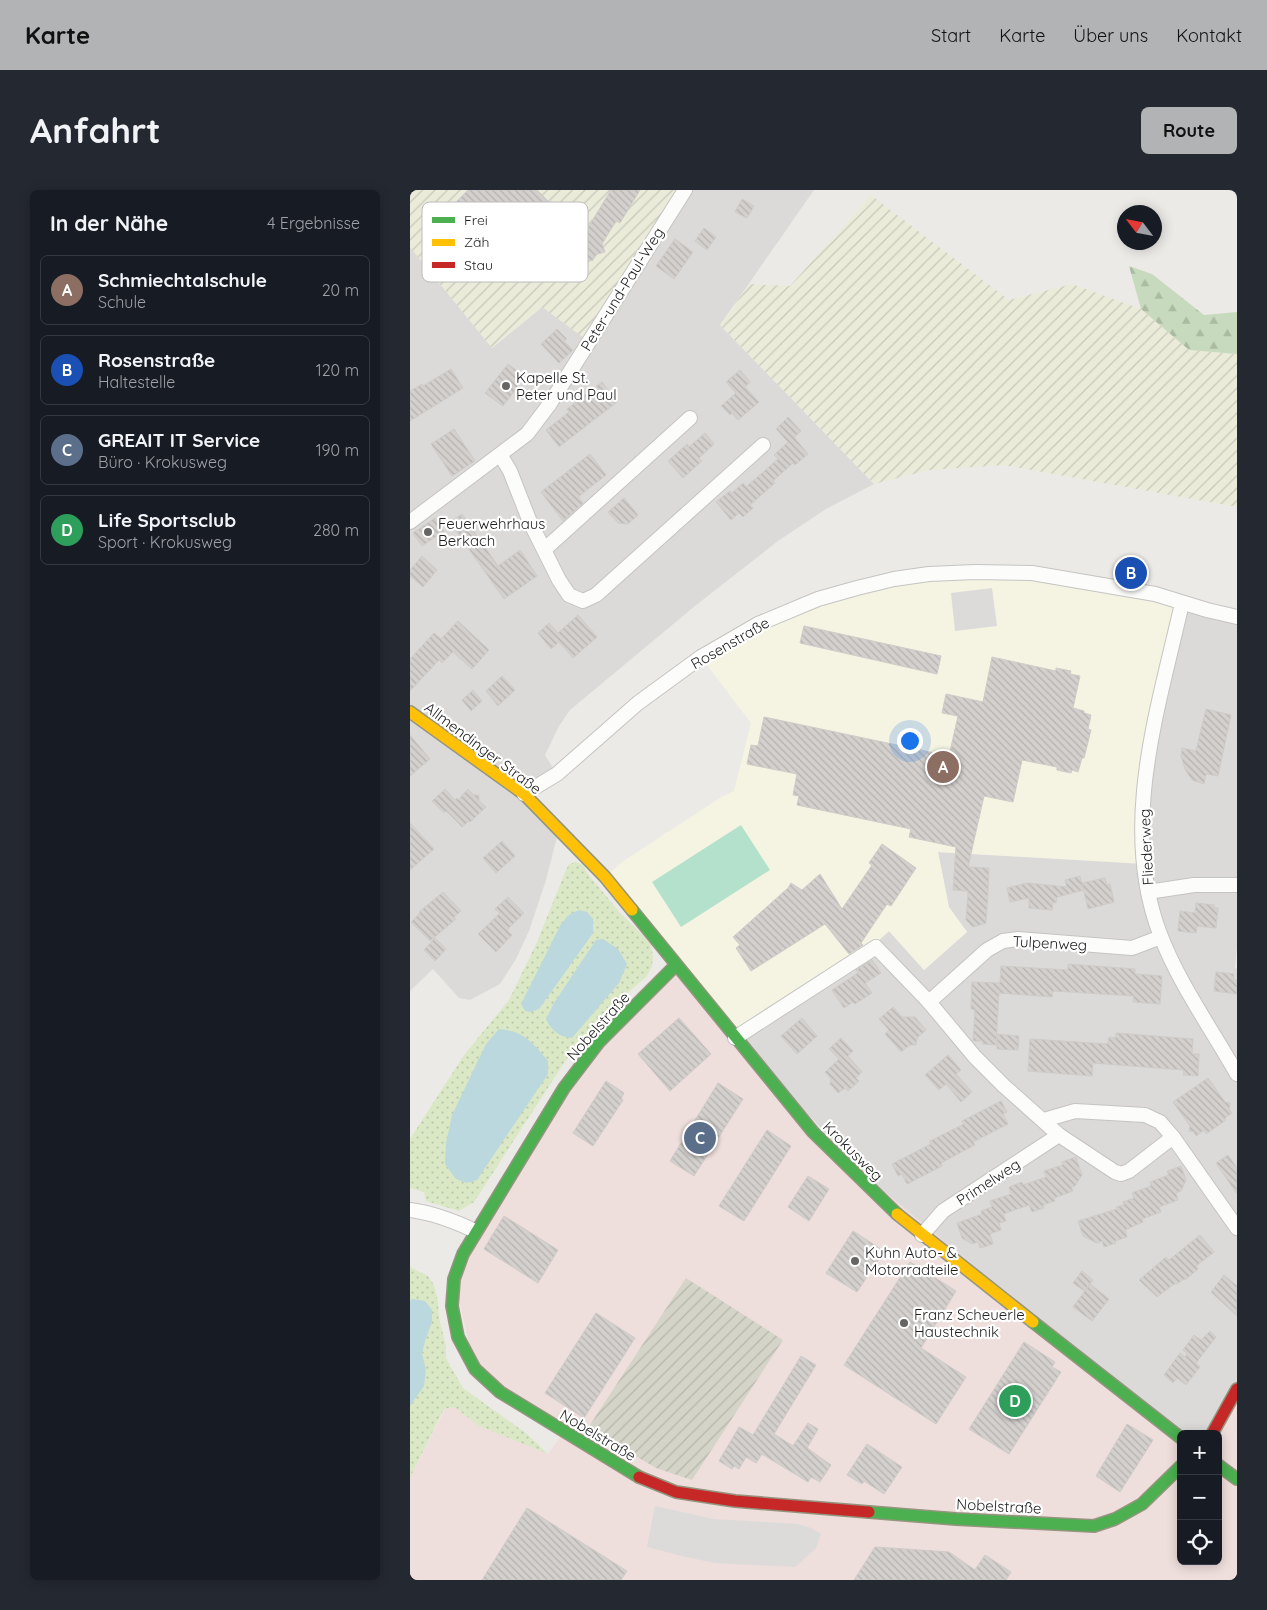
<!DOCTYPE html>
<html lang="de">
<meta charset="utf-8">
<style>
:root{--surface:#171b24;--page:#242831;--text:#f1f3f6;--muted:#9ea1a6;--line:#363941;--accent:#b2b3b4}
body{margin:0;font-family:Quicksand,sans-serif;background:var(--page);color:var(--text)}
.controls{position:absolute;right:15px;bottom:15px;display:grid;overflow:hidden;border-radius:8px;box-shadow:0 2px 12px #0003}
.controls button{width:45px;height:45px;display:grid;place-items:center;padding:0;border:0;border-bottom:1px solid var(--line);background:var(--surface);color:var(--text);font:25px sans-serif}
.compass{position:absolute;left:707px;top:15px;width:45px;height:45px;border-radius:50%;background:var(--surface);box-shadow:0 2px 12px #0003;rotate:302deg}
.you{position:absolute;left:499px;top:550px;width:18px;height:18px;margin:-12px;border:4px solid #fff;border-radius:50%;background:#1a73e8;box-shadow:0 0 0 8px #1a73e833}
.badge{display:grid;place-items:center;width:32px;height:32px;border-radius:50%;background:var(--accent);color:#fff;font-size:16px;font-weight:700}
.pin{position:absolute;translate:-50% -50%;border:2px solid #fff;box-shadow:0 1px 5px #0006}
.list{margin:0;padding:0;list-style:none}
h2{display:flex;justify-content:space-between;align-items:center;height:65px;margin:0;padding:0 20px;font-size:21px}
h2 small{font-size:16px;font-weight:400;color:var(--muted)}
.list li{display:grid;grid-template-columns:32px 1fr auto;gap:15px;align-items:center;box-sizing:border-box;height:70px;margin:0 10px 10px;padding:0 10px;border:1px solid var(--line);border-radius:8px}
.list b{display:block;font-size:19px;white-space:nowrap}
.list p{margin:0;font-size:16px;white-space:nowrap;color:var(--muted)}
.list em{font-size:16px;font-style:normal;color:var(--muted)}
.icon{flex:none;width:28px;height:28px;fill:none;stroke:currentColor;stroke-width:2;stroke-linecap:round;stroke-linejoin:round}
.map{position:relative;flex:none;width:827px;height:1390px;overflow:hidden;border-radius:8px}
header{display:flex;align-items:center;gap:30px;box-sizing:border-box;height:70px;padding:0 25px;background:var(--accent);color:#111}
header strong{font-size:24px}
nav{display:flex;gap:28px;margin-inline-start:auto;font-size:18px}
.intro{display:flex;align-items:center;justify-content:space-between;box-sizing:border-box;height:120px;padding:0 30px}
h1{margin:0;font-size:35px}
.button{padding:12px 22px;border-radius:8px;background:var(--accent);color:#111;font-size:18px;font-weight:700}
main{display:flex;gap:30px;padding:0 30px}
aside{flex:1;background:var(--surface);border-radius:8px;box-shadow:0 2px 12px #0003}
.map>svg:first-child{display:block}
</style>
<header>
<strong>Karte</strong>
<nav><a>Start</a><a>Karte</a><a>Über uns</a><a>Kontakt</a></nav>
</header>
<div class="intro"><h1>Anfahrt</h1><a class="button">Route</a></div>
<main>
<aside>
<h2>In der Nähe<small>4 Ergebnisse</small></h2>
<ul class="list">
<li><span class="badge" style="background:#8d6e63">A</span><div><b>Schmiechtalschule</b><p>Schule</p></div><em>20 m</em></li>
<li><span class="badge" style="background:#1a4fb4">B</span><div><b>Rosenstraße</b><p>Haltestelle</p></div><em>120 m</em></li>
<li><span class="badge" style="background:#5c6f8a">C</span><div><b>GREAIT IT Service</b><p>Büro · Krokusweg</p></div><em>190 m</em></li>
<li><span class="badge" style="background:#2e9e5b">D</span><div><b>Life Sportsclub</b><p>Sport · Krokusweg</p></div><em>280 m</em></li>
</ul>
</aside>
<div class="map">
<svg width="827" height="1390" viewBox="0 0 827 1390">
<defs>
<pattern id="construction-furrows" width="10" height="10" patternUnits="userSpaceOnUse" patternTransform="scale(1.25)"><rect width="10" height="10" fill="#d5d4c8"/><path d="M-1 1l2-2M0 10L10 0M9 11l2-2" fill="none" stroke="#b6b6ab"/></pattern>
<pattern id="farmland-furrows" width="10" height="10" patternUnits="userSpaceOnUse" patternTransform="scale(1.25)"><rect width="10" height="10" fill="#ebebda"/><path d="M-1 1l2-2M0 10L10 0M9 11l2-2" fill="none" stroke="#c9c9bb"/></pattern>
<pattern id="grass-dots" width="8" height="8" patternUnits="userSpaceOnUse" patternTransform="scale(1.25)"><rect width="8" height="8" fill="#dae8c6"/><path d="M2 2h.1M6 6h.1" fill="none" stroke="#bbc7aa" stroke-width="1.8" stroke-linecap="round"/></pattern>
<pattern id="forest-firs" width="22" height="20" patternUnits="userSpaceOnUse" patternTransform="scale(1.25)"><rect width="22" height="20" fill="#c8dabd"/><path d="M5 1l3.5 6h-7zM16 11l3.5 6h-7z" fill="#abbba2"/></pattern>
<pattern id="building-back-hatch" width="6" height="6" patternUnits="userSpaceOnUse" patternTransform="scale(1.25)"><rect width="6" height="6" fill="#d3d0cd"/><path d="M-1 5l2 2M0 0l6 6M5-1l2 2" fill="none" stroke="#b5b2b0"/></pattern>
</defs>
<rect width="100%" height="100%" fill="#eceae6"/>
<g fill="#dbdad8">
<polygon points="275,0 404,0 310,135 464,294 416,319 368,351 285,416 160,520 149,536 135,565 147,584 114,604 149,639 136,690 119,741 106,769 90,794 60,810 49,808 23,779 0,801 0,57 82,158"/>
<polygon points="772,413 827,425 827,757 825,778 827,779 827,1199 802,1244 771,1244 512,1045 322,844 467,752 479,741 514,780 557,742 539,718 528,662 734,673 733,621"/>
</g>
<polygon fill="#eededc" points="266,775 403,942 771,1248 771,1371 808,1371 808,1244 827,1199 827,1390 0,1390 0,1288 35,1219 44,1217 69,1236 138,1264 154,1242 65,1179 44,1089 154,898"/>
<polygon fill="#f5f4e2" points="622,383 772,413 738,562 734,674 528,662 539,717 557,742 514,780 479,741 467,752 322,844 195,687 212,672 313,606 324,601 341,533 291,467 348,434 484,389"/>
<polygon fill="url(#construction-furrows)" points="276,1088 373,1150 282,1290 246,1278 178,1238"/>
<g fill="url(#farmland-furrows)">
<polygon points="0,0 275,0 178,151 132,117 82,158 0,57"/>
<polygon points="461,5 599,110 662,94 731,119 779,160 827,164 827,317 593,275 520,280 464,294 310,135 339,94 380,96"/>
</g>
<g fill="url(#grass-dots)">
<polygon points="166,672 173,675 177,683 211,724 233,745 241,755 243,767 242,777 236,787 201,817 156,870 64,1012 49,1021 16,1011 14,1002 0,998 0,949 54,865 99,810 127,752 156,680 159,674"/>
<polygon points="0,1077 18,1086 24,1095 28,1111 29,1128 36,1156 36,1168 53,1198 117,1244 138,1264 69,1236 44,1217 34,1219 0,1288"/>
</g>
<polygon fill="url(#forest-firs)" points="719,76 742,84 794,125 827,122 827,164 779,160 731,119"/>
<polygon fill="#b4e1cc" points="331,635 360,680 271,737 242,692"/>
<g fill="#dcdbda">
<polygon points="582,398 587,436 545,441 541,403"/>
<polygon points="245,1316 304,1329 388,1334 401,1338 411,1344 406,1358 385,1377 305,1373 276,1367 237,1357"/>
</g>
<g fill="#bbd8de">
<polygon points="169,720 177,722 183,729 183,743 129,819 121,822 115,821 111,814 151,734 160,724"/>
<path d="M 193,749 L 208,759 L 217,774 L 209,793 L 162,848 C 149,847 141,840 136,829 L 144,813 L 186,750 Z"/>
<path d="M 89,839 C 114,841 123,853 138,871 L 138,884 L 67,990 L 57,993 L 46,989 L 35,974 L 36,953 L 42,925 L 76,854 Z"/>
<polygon points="2,1109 15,1111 22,1120 22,1132 15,1151 12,1164 16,1179 14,1196 0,1216 0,1111"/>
</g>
<g fill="url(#building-back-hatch)" stroke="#cfcbc8">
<polygon points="58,0 127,0 158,31 176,41 201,0 230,0 210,33 206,31 192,54 195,62 187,64 182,71 164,60 167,55 146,43 138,52 97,12 53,58 26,32"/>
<polygon points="332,9 344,16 337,28 325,22"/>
<polygon points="294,38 306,47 297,60 285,51"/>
<polygon points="265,49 283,62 264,89 246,76"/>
<polygon points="147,139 157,149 154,151 163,160 149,173 131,154"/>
<polygon points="98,174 115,187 93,216 75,203"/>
<polygon points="41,179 53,198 0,231 0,201 12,194 13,196"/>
<polygon points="330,180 340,192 335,197 349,212 328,230 322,223 320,225 311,216 326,203 316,192"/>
<polygon points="192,192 207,212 149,257 136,240 159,222 157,219"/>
<polygon points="378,227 391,241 384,247 398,264 385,275 383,273 363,291 365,293 340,315 343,318 333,327 329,323 321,330 306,312 320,301 322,303 333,293 336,297 368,269 364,265 378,252 366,239"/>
<polygon points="44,239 65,271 42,286 21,254"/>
<polygon points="295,243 304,254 289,268 292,271 273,288 258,271 277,254 279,257"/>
<polygon points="180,264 196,285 168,307 173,313 153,331 131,302"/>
<polygon points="214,308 228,325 218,334 208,333 198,322"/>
<polygon points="52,324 88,376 110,360 127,386 94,409 40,332"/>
<polygon points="25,328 34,341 12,356 3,343"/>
<polygon points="12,366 27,380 13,397 0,386 0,380"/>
<polygon points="168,425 187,447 163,468 149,452 141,459 128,443 139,433 148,443"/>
<polygon points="48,431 79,460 62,479 43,462 32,473 29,470 0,501 0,469 24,443 31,449"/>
<polygon points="394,436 531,466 527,484 390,453"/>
<polygon points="582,467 646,481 646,478 661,481 660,484 670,486 663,518 674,521 674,523 681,525 678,539 681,540 674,568 672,568 668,582 662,580 661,583 647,580 647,577 612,570 603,612 574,606 558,677 579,678 578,703 576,733 563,737 556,730 558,701 543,700 546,657 499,647 501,639 387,615 389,606 383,605 387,584 337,574 341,555 348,556 354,527 539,566 548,526 532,523 536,504 573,512"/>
<polygon points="92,486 105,500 88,516 76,501"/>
<polygon points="63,500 72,511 61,521 52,510"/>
<polygon points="796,519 821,525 808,586 796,584 794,594 782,590 775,579 771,566 772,558 786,561"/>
<polygon points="0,545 20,569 0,586"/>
<polygon points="35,599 45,610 47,608 48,610 58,599 64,605 69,605 69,611 76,617 60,632 59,631 52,637 36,621 34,623 22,611"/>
<polygon points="0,633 24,659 0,680"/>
<polygon points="92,651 105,666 86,683 73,668"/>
<polygon points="472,654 506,678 481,716 477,714 451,753 453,755 439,764 415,734 341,781 326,758 330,755 323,747 378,698 381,693 392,700 410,684 432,719 462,675 459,673"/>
<polygon points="670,686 674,700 647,707 646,713 643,712 642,720 619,718 619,708 600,712 597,698 617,693 657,697 655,690"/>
<polygon points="695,688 697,695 700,694 704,712 678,719 672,693"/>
<polygon points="33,702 51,721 44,727 46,729 20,751 1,732 10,723 9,722"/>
<polygon points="98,707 114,723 97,740 102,745 86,762 68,744 90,723 85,719"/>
<polygon points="786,713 804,715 804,718 808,718 806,738 787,736 786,743 768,741 770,721 785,723"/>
<polygon points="25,748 36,759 25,771 14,760"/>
<polygon points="462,770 471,783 455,793 462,803 445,814 443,812 434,818 422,800 448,783 446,780"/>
<polygon points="658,774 725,779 725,784 752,786 750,814 723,812 724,806 643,801 642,807 589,803 586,855 572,854 573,851 563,851 565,820 561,819 562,792 590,793 591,776 658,780"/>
<polygon points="806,782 824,784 823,790 827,790 827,804 804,801"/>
<polygon points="483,817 492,827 505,827 516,840 507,848 506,855 500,855 491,862 475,844 479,840 469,829"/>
<polygon points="269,828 301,864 260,901 228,864"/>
<polygon points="392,828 407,846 387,864 371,846"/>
<polygon points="706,843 783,849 782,864 789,864 788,886 773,885 774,880 683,873 682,886 618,881 620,849 698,854 699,847 706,848"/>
<polygon points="587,844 609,846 608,860 587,859"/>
<polygon points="431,848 443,861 438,866 452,882 446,888 449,891 438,901 435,898 428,903 420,894 421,889 415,882 429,869 419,859"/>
<polygon points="538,865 551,880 546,884 562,902 551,912 536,894 529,900 515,885"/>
<polygon points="798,888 815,912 820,913 819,919 822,923 815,928 816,930 796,944 794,940 786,946 784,942 779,941 780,936 763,912"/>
<polygon points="196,891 214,903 211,909 213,910 183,956 163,943"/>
<polygon points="308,893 333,909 284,986 260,971"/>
<polygon points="591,911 597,922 593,924 598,934 563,952 565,955 531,973 532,976 497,994 492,984 488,986 482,974 521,954 520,951 554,934 552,931"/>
<polygon points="357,940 381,956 334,1031 309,1016"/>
<polygon points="818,965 827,978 827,1004 806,973"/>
<polygon points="666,967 672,985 665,996 661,997 663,1001 644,1008 645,1011 633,1015 634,1018 622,1022 619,1015 593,1024 596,1031 589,1033 591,1040 580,1044 583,1054 570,1058 568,1052 562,1054 552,1048 547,1033 572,1024 571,1021 582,1017 580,1011 601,1004 599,997 612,992 613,995 636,987 634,981 653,975 652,972"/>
<polygon points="771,976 776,990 771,1001 766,1003 768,1010 749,1017 751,1022 732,1029 733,1032 715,1040 717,1047 705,1051 706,1053 694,1057 692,1051 687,1053 673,1046 668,1031 707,1019 706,1017 714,1015 713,1012 724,1008 722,1003 741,996 740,992 759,985 757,981"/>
<polygon points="398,986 419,999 399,1031 378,1017"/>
<polygon points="94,1026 148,1060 128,1093 74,1059"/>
<polygon points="443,1041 474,1061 447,1102 416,1083"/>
<polygon points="790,1045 804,1062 786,1076 788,1079 775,1090 774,1089 767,1094 764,1094 747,1107 729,1090 756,1067 759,1070"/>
<polygon points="500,1072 546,1101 511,1158 556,1187 526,1234 434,1175"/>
<polygon points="672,1081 683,1090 674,1101 663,1093"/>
<polygon points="814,1085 827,1096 827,1126 801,1102"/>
<polygon points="680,1094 699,1109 682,1131 663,1117"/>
<polygon points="186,1123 225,1148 174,1228 135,1203"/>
<polygon points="800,1141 806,1147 786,1173 790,1177 776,1195 767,1188 763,1193 754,1185 770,1163 775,1167 777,1164 773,1160 784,1145 791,1150"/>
<polygon points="614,1152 645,1172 642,1177 651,1182 599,1264 559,1239"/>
<polygon points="391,1166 406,1175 364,1244 383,1256 398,1233 408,1239 397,1258 421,1275 410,1292 401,1287 398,1292 352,1264 346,1273 336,1267 329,1279 324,1276 322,1279 309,1271 329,1237 343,1245"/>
<polygon points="717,1234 743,1250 710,1302 686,1286"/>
<polygon points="457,1254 492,1277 474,1304 454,1291 452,1294 437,1285"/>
<polygon points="117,1318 217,1381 211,1390 72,1390"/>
<polygon points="465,1357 539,1362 565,1380 575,1365 601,1382 596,1390 444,1390"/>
</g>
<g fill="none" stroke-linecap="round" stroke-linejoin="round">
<defs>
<g id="street">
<polyline points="91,266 100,281 120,332 149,390 159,405 173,411 186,405 353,255"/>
<polyline points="0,332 117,244 139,215 275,0"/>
<polyline points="135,359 280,228"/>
<path d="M 772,413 C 748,520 709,636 750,744 C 769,794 801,838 827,884"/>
<polyline points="114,604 147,584 228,513 291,467 348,434 408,409 447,398 484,389 519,384 565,382 622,383 745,404 797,420 827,427"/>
<polyline points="738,702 784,695 827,695"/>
<polyline points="519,812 577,760 593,751 608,749 722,758 751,747"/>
<polyline points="325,848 466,757 519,812 565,867 594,896 649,945 705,982 711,984 719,981 763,947 827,1038"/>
<polyline points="634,930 665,921 735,925 750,932 763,947"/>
<path d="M 0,1020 C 23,1023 44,1031 65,1041"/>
<polyline points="512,1045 533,1021 649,945"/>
</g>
<g id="fast">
<polyline points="222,720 403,942 487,1024"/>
<polyline points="623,1132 771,1248"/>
<polyline points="808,1275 827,1289"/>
<polyline points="229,1287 90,1202 65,1179 48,1147 42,1116 44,1089 53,1064 154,898 189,852 266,775"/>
<polyline points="459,1322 546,1329 684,1336 705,1329 732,1314 771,1276"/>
</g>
<g id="slow">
<polyline points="0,522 114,604 195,687 222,720"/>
<polyline points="487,1024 623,1132"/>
</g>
<g id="jam">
<polyline points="802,1244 827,1199"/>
<polyline points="229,1287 266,1302 325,1311 459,1322"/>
</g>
</defs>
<use href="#street" stroke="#c5c4c2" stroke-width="16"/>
<use href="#fast" stroke="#94957f" stroke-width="14"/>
<use href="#slow" stroke="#94957f" stroke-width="14"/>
<use href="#jam" stroke="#94957f" stroke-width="14"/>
<use href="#street" stroke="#fcfcfb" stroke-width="14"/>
<use href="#fast" stroke="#4caf50" stroke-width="11"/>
<use href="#slow" stroke="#ffc107" stroke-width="11"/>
<use href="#jam" stroke="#c62828" stroke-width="11"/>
</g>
<g fill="#666564" stroke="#fff" stroke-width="2">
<circle cx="96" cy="196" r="5"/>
<circle cx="18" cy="342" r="5"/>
<circle cx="445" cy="1071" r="5"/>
<circle cx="494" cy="1133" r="5"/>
</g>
<g text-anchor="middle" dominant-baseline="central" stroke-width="4.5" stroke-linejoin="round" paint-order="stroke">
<g font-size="15" fill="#1e1e1e" stroke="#fff">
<text transform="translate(212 99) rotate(-58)">Peter-und-Paul-Weg</text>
<text transform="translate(320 453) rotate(-30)">Rosenstraße</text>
<text transform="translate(73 558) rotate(37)">Allmendinger Straße</text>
<text transform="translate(736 657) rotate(-93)">Fliederweg</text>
<text transform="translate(640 753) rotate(3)">Tulpenweg</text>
<text transform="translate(188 836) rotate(-48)">Nobelstraße</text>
<text transform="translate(443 961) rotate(45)">Krokusweg</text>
<text transform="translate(578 992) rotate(-33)">Primelweg</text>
<text transform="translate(188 1245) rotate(31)">Nobelstraße</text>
<text transform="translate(589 1316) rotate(3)">Nobelstraße</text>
</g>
<g font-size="15" fill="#1e1e1e" stroke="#fff" text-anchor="start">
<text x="106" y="187">Kapelle St.<tspan x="106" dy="17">Peter und Paul</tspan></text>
<text x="28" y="333">Feuerwehrhaus<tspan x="28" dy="17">Berkach</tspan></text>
<text x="455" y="1062">Kuhn Auto- &amp;<tspan x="455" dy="17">Motorradteile</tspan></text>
<text x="504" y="1124">Franz Scheuerle<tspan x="504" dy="17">Haustechnik</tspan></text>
</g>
</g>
<rect x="12" y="12" width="166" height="80" rx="8" fill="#fff" stroke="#bcbcbc" stroke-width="1"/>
<rect x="22" y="27" width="23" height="6" fill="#4caf50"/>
<rect x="22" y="49" width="23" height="7" fill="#ffc107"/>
<rect x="22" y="72" width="23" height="6" fill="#c62828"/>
<g font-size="14" fill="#1e1e1e">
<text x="54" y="35">Frei</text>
<text x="54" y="57">Zäh</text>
<text x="54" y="80">Stau</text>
</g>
</svg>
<div class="controls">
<button>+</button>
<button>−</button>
<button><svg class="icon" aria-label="locate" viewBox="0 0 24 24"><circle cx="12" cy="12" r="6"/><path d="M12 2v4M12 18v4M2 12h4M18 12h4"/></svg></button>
</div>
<svg class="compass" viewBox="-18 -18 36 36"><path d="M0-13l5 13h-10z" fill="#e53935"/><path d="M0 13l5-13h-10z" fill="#9ea1a6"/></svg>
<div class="you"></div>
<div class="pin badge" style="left:533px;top:577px;background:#8d6e63">A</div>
<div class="pin badge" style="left:721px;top:383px;background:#1a4fb4">B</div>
<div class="pin badge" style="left:290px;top:948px;background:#5c6f8a">C</div>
<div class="pin badge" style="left:605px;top:1211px;background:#2e9e5b">D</div>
</div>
</main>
